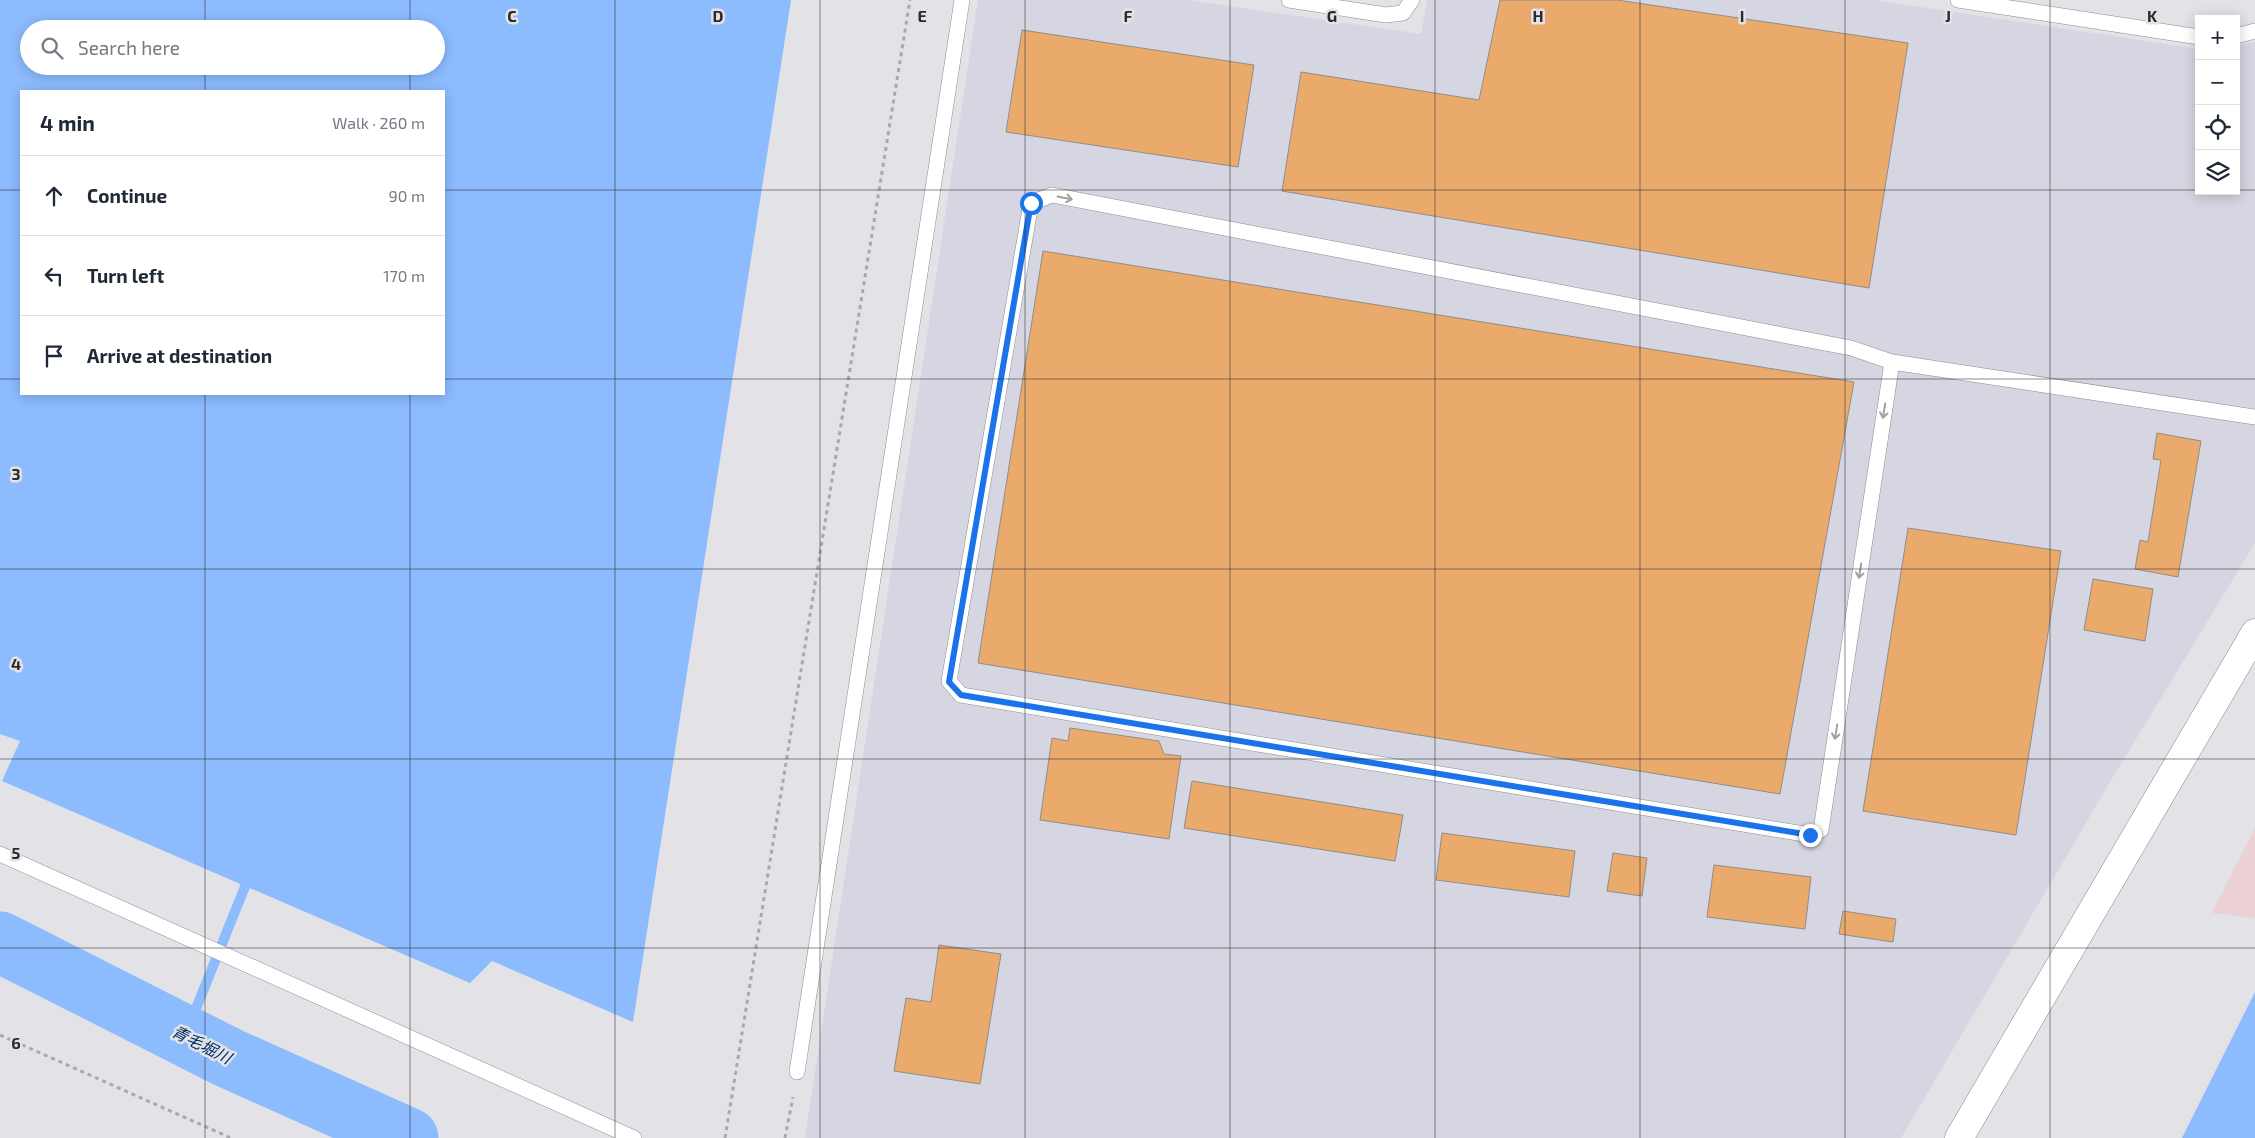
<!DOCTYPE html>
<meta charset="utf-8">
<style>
:root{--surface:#fff;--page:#f6f6f7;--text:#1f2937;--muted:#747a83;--line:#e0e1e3}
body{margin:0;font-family:"Exo 2","Noto Sans JP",sans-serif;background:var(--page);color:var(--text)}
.controls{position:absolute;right:15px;top:15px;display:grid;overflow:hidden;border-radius:0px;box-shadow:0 2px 12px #0003}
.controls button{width:45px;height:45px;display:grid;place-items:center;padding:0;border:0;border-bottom:1px solid var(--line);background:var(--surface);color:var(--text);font:25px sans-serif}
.stop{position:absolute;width:15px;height:15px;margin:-11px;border:4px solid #1a73e8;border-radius:50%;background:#fff}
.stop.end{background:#1a73e8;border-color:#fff;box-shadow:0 1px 5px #0008}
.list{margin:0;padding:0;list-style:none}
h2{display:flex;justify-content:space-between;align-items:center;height:65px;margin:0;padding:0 20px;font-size:21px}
h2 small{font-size:16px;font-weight:400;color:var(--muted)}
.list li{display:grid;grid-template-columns:32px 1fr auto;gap:15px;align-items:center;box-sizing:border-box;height:80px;padding:0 20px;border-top:1px solid var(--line)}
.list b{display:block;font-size:19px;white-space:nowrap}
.list em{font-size:16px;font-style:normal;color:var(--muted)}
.icon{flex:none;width:28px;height:28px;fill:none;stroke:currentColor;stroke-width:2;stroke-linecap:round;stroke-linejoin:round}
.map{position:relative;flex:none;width:2255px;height:1138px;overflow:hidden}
.search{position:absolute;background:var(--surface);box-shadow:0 2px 12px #0003;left:20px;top:20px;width:425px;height:55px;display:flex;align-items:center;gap:12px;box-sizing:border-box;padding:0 18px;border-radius:28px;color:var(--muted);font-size:19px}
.panel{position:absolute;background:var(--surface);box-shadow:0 2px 12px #0003;left:20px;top:90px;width:425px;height:305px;border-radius:0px}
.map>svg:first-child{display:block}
</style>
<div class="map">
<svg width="2255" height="1138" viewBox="0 0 2255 1138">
<rect width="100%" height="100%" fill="#e2e2e7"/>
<polygon fill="#ebd1d5" points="2255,828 2255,918 2212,913"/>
<polygon fill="#d5d6e1" points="978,0 1188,0 1421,34 1427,0 1874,0 2199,49 2199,191 2236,191 2236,46 2255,42 2255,543 2107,787 1901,1138 805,1138"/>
<g fill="#8cbbfe" fill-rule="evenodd">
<path d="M 0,0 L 791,0 L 633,1022 L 492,961 L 470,983 L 2,781 L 20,741 L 0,734 ZM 29,29 L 436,29 L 436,66 L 29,66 ZM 21,91 L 444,91 L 444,394 L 21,394 Z"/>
<polygon points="2255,992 2255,1138 2182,1138"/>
</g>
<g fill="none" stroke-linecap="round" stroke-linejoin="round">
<polyline stroke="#8cbbfe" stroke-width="10" points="185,1036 250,874"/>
<polyline stroke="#8cbbfe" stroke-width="61" points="0,942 229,1058 408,1138"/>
</g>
<g fill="#eaaa6c" stroke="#908d89">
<polygon points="1500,0 1617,0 1908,43 1869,288 1282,191 1301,72 1479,100"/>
<polygon points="1022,30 1254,65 1238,167 1006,132"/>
<polygon points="1043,251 1854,382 1780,794 978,663"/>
<polygon points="2157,433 2201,441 2178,577 2135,569 2140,540 2148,542 2161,460 2153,459"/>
<polygon points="1908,528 2061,551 2016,835 1863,811"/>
<polygon points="2093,579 2153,589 2145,641 2084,630"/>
<polygon points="1070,728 1159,741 1164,754 1181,756 1169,839 1040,820 1052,738 1068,741"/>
<polygon points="1192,781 1403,815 1395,861 1184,828"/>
<polygon points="1442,833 1575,851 1569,897 1436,880"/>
<polygon points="1613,853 1647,858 1642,896 1607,891"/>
<polygon points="1714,865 1811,877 1805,929 1707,917"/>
<polygon points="1843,911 1896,919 1893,942 1839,934"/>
<polygon points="939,945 1001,954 980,1084 894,1071 906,998 931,1002"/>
</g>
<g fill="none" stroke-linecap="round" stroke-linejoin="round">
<defs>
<g id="service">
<polyline points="1289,0 1386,15 1403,13 1412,0"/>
<polyline points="1958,0 2199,37"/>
<polyline points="2236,36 2255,31"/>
<polyline points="1892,362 1821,830 1810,835 961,695 949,681 1031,203 1052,195 1851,348 1892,362 2255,417"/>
<polyline points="0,854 634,1138"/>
<polyline points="797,1072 962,0"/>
</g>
<polyline id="tertiary" points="1959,1138 2255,633"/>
</defs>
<use href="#service" stroke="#8c8d91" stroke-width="16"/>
<use href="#tertiary" stroke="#8c8d91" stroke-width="29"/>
<g stroke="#a9a9ad" stroke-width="3" stroke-dasharray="4 4" stroke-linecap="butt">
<polyline points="0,1035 231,1138"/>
<polyline points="725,1138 910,0"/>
<polyline points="785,1138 793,1097"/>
</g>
<use href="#service" stroke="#fff" stroke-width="15"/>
<use href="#tertiary" stroke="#fff" stroke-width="28"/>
</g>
<defs><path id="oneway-shaft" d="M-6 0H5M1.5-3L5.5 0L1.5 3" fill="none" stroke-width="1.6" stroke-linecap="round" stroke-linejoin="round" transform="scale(1.25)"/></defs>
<g stroke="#a0a0a0">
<use href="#oneway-shaft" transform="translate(1065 198) rotate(11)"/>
<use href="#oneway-shaft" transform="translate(1884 411) rotate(99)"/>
<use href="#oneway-shaft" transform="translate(1860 571) rotate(99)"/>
<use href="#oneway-shaft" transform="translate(1836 732) rotate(99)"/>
</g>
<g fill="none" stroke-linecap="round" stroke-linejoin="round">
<polyline stroke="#1a73e8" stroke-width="6" points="1031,203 949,682 961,695 1810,835"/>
</g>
<path fill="none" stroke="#2b2b2d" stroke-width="1" stroke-opacity="0.55" d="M 205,0 L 205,29M 410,0 L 410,29M 615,0 L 615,1138M 820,0 L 820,1138M 1025,0 L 1025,1138M 1230,0 L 1230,1138M 1435,0 L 1435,1138M 1640,0 L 1640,1138M 1845,0 L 1845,1138M 2050,0 L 2050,1138M 205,66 L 205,91M 410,66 L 410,91M 0,190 L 21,190M 444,190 L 2199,190M 2236,190 L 2255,190M 0,379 L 21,379M 444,379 L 2255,379M 205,394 L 205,1138M 410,394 L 410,1138M 0,569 L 2255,569M 0,759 L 2255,759M 0,948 L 2255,948"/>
<g text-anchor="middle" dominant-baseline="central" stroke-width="5" stroke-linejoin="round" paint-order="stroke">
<g font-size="16" font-style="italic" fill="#002d66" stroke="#e2e2e7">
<text transform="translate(202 1044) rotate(27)">青毛堀川</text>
</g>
</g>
<g font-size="16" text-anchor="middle" font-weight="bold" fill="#2b2b2d" stroke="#e2e2e7" stroke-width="5" stroke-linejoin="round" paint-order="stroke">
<text x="512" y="22">C</text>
<text x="718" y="22">D</text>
<text x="922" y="22">E</text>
<text x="1128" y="22">F</text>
<text x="1332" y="22">G</text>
<text x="1538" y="22">H</text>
<text x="1742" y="22">I</text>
<text x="1948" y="22">J</text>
<text x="2152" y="22">K</text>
<text x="16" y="480">3</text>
<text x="16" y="670">4</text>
<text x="16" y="859">5</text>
<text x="16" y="1049">6</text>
</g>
</svg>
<div class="controls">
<button>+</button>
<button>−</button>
<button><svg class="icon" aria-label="locate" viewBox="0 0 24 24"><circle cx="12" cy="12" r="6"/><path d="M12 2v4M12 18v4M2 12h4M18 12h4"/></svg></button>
<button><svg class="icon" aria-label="layers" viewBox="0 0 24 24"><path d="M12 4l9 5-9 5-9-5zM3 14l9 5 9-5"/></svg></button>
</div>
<div class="stop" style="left:1031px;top:203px"></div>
<div class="stop end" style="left:1810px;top:835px"></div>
<div class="search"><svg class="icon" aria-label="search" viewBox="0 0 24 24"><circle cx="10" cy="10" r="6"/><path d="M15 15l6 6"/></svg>Search here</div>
<section class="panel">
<h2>4 min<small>Walk · 260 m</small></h2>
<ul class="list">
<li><svg class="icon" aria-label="ahead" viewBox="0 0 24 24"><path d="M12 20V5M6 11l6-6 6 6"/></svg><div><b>Continue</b></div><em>90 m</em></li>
<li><svg class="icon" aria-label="left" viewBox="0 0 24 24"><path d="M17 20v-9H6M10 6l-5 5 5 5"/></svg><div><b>Turn left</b></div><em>170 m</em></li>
<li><svg class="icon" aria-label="arrive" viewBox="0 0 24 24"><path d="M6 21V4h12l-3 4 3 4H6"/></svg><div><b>Arrive at destination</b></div></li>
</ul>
</section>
</div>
